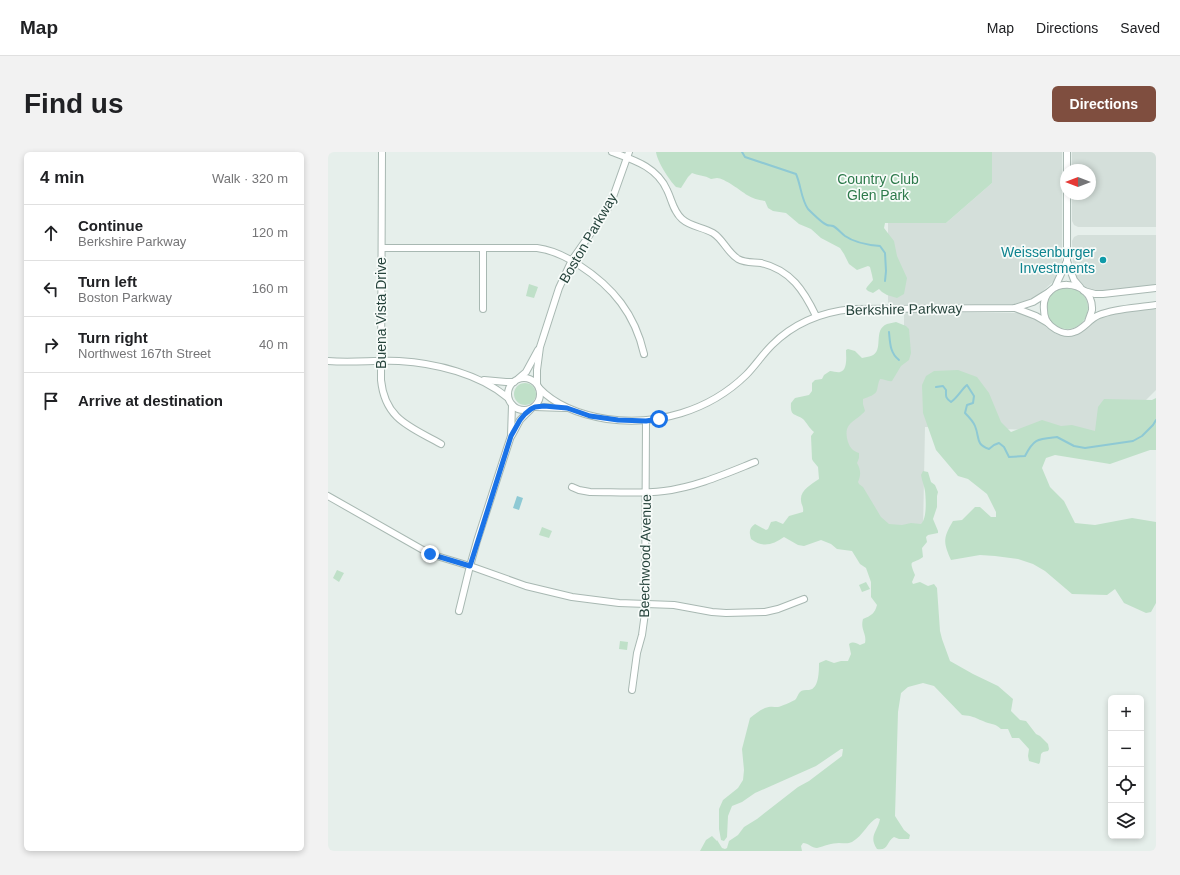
<!DOCTYPE html>
<meta charset="utf-8">
<style>
:root{--surface:#fff;--page:#f2f2f2;--text:#202124;--muted:#757577;--line:#e0e0e0;--accent:#7f4e3f}
body{margin:0;font-family:Arial,sans-serif;background:var(--page);color:var(--text)}
.controls{position:absolute;right:12px;bottom:12px;display:grid;overflow:hidden;border-radius:6px;box-shadow:0 2px 6px #0003}
.controls button{width:36px;height:36px;display:grid;place-items:center;padding:0;border:0;border-bottom:1px solid var(--line);background:var(--surface);color:var(--text);font:20px sans-serif}
.compass{position:absolute;left:732px;top:12px;width:36px;height:36px;border-radius:50%;background:var(--surface);box-shadow:0 2px 6px #0003;rotate:270deg}
.stop{position:absolute;width:12px;height:12px;margin:-9px;border:3px solid #1a73e8;border-radius:50%;background:#fff}
.stop.end{background:#1a73e8;border-color:#fff;box-shadow:0 1px 4px #0008}
.list{margin:0;padding:0;list-style:none}
h2{display:flex;justify-content:space-between;align-items:center;height:52px;margin:0;padding:0 16px;font-size:17px}
h2 small{font-size:13px;font-weight:400;color:var(--muted)}
.list li{display:grid;grid-template-columns:26px 1fr auto;gap:12px;align-items:center;box-sizing:border-box;height:56px;padding:0 16px;border-top:1px solid var(--line)}
.list b{display:block;font-size:15px;white-space:nowrap}
.list p{margin:0;font-size:13px;white-space:nowrap;color:var(--muted)}
.list em{font-size:13px;font-style:normal;color:var(--muted)}
.icon{flex:none;width:22px;height:22px;fill:none;stroke:currentColor;stroke-width:2;stroke-linecap:round;stroke-linejoin:round}
.map{position:relative;flex:none;width:828px;height:699px;overflow:hidden;border-radius:6px}
header{display:flex;align-items:center;gap:24px;box-sizing:border-box;height:56px;padding:0 20px;background:var(--surface);border-bottom:1px solid var(--line)}
header strong{font-size:19px}
nav{display:flex;gap:22px;margin-inline-start:auto;font-size:14px}
.intro{display:flex;align-items:center;justify-content:space-between;box-sizing:border-box;height:96px;padding:0 24px}
h1{margin:0;font-size:28px}
.button{padding:10px 18px;border-radius:6px;background:var(--accent);color:#fff;font-size:14px;font-weight:700}
main{display:flex;gap:24px;padding:0 24px}
aside{flex:1;background:var(--surface);border-radius:6px;box-shadow:0 2px 6px #0003}
.map>svg:first-child{display:block}
</style>
<header>
<strong>Map</strong>
<nav><a>Map</a><a>Directions</a><a>Saved</a></nav>
</header>
<div class="intro"><h1>Find us</h1><a class="button">Directions</a></div>
<main>
<aside>
<h2>4 min<small>Walk · 320 m</small></h2>
<ul class="list">
<li><svg class="icon" aria-label="ahead" viewBox="0 0 24 24"><path d="M12 20V5M6 11l6-6 6 6"/></svg><div><b>Continue</b><p>Berkshire Parkway</p></div><em>120 m</em></li>
<li><svg class="icon" aria-label="left" viewBox="0 0 24 24"><path d="M17 20v-9H6M10 6l-5 5 5 5"/></svg><div><b>Turn left</b><p>Boston Parkway</p></div><em>160 m</em></li>
<li><svg class="icon" aria-label="right" viewBox="0 0 24 24"><path d="M7 20v-9h11M14 6l5 5-5 5"/></svg><div><b>Turn right</b><p>Northwest 167th Street</p></div><em>40 m</em></li>
<li><svg class="icon" aria-label="arrive" viewBox="0 0 24 24"><path d="M6 21V4h12l-3 4 3 4H6"/></svg><div><b>Arrive at destination</b></div></li>
</ul>
</aside>
<div class="map">
<svg width="828" height="699" viewBox="0 0 828 699">
<rect width="100%" height="100%" fill="#e6efeb"/>
<g fill="#d4dfda">
<polygon points="664,0 734,0 734,108 733,117 727,128 706,147 689,152 560,152 560,71 618,71 664,31"/>
<polygon points="744,0 828,0 828,75 750,75 746,73 744,69 744,42 762,42 762,18 744,18"/>
<polygon points="750,83 828,83 828,133 779,139 768,139 758,136 751,129 748,125 745,115 744,89 746,85"/>
<polygon points="828,156 828,238 786,280 597,275 595,379 535,380 509,253 576,193 576,160 693,161 709,168 728,182 739,184 749,182 754,180 768,168 775,164 784,162"/>
</g>
<g fill="#bfe0c8">
<path d="M 328,0 L 664,0 L 664,31 L 618,71 L 557,71 L 556,76 L 566,89 L 569,104 L 579,126 L 576,142 L 569,146 L 559,143 L 554,140 L 551,137 L 545,141 L 540,139 L 538,137 L 539,135 L 545,128 L 544,123 L 542,115 L 540,114 L 529,118 L 521,112 L 516,102 L 512,96 L 493,86 L 483,77 L 471,72 L 458,61 L 445,59 L 440,56 L 437,49 C 431,48 425,47 419,43 C 413,39 396,26 389,26 C 387,26 385,27 383,27 C 376,23 372,24 364,21 L 360,25 L 353,36 L 348,35 C 341,28 329,9 328,0 Z"/>
<polygon points="201,132 210,135 206,146 198,144"/>
<circle cx="739" cy="156" r="21"/>
<path d="M 568,170 L 578,174 L 581,177 L 583,201 L 581,208 L 573,214 L 564,229 C 560,230 556,227 552,227 C 550,231 550,234 549,238 C 548,243 540,245 535,247 L 535,252 L 537,259 C 528,270 514,270 520,290 C 522,296 525,299 531,301 L 531,306 L 529,311 C 533,318 533,323 530,330 L 531,332 L 535,335 L 553,365 L 561,372 L 574,373 L 583,371 L 593,372 C 599,367 598,347 597,339 C 596,333 594,329 593,323 L 595,319 L 600,320 L 603,330 L 607,333 L 610,340 L 609,344 L 609,355 L 605,367 L 610,379 L 610,381 L 600,383 L 598,385 L 599,390 L 594,396 L 595,405 C 584,413 580,406 587,423 L 584,430 L 585,432 L 592,430 L 600,434 L 606,432 L 609,436 L 612,479 L 614,487 L 622,509 L 645,522 L 670,534 L 685,547 L 683,559 L 692,568 L 698,569 L 708,582 L 712,584 L 720,592 L 721,597 L 720,599 L 715,600 L 713,602 L 712,610 L 711,612 L 701,609 L 700,604 L 701,597 L 691,586 L 684,586 L 680,577 L 673,577 C 665,570 663,573 655,569 C 645,565 645,564 634,563 L 606,534 L 595,531 L 580,535 L 573,541 L 570,560 L 567,664 L 576,678 L 582,683 L 581,687 L 571,687 L 566,685 C 558,690 561,699 549,697 C 540,684 550,679 552,667 L 549,666 C 541,669 535,684 524,690 C 520,692 516,691 511,691 C 504,691 496,694 489,696 C 484,696 480,691 475,691 L 473,694 L 474,699 L 372,699 L 378,688 L 384,684 L 389,689 L 389,688 L 394,696 L 397,697 L 399,696 L 401,689 L 410,683 L 416,675 L 429,667 L 470,635 L 481,629 L 514,604 L 515,597 L 513,597 L 488,614 L 427,641 L 414,650 L 404,654 L 400,664 L 399,685 L 396,689 L 393,688 L 391,677 L 391,657 L 395,648 L 410,636 L 415,628 L 416,618 L 414,597 L 422,566 C 427,562 432,558 437,556 C 442,554 446,555 450,555 C 452,555 465,549 467,548 C 469,546 470,542 472,540 C 474,538 477,538 481,538 C 491,537 491,519 491,511 L 498,508 L 506,511 L 513,509 L 520,509 L 523,502 L 521,492 C 525,489 528,491 532,493 L 537,491 C 539,481 532,478 535,467 C 543,464 547,461 549,453 L 543,445 L 543,430 L 538,416 L 532,412 L 524,399 L 509,397 L 503,392 L 493,388 L 476,394 L 470,393 L 456,385 C 445,393 434,396 423,387 C 421,380 421,376 427,372 L 438,378 L 440,377 L 443,370 L 448,369 L 455,372 L 461,364 L 475,360 C 476,354 473,353 473,348 C 472,338 484,332 491,327 L 490,315 L 485,309 L 484,307 L 483,284 L 486,280 C 481,276 479,271 475,267 C 467,261 462,265 463,251 L 467,246 L 481,243 L 484,239 L 484,231 L 487,228 L 494,227 L 496,223 L 502,219 C 505,219 510,221 512,220 C 520,218 518,204 518,198 L 520,197 L 527,199 L 534,206 C 537,205 541,205 543,204 C 557,199 544,178 559,172 C 562,171 565,171 568,170 Z"/>
<path d="M 630,218 L 649,225 L 661,241 L 673,270 L 683,280 L 714,268 L 733,274 L 744,273 L 767,279 L 770,255 L 776,247 L 824,248 L 828,246 L 828,298 L 822,298 L 782,312 L 727,303 L 718,306 L 714,316 L 722,335 L 736,349 L 747,371 L 767,373 L 804,366 L 828,370 L 828,451 L 823,460 L 818,461 L 796,451 L 787,437 L 779,443 L 744,442 L 717,419 L 705,412 L 690,407 L 667,404 L 652,403 L 623,408 C 615,390 615,386 625,369 L 634,368 L 647,355 L 652,355 L 663,365 L 668,365 L 668,360 L 659,342 L 640,327 L 630,324 L 608,298 L 595,261 L 594,233 L 598,224 L 606,219 Z"/>
<circle cx="197" cy="242" r="11"/>
<polygon points="214,375 224,379 221,386 211,383"/>
<polygon points="9,418 16,421 11,430 5,426"/>
<polygon points="538,430 542,437 534,440 531,433"/>
<polygon points="292,489 300,490 299,498 291,497"/>
</g>
<polygon fill="#8ec9d4" points="189,344 195,346 191,358 185,356"/>
<g fill="none" stroke-linecap="round" stroke-linejoin="round">
<g stroke="#8ec9d4" stroke-width="2">
<path d="M 414,0 L 417,5 L 468,22 C 473,33 473,47 480,57 C 484,61 494,71 499,73 C 501,74 503,73 505,74 C 509,76 513,81 517,84 C 527,91 540,93 552,94 L 557,101 L 558,119 L 557,129"/>
<path d="M 561,180 C 562,191 562,201 571,208"/>
<path d="M 608,235 L 615,234 L 618,238 C 618,244 617,246 623,250 C 630,245 633,238 639,233 L 646,244 L 645,251 L 639,253 L 637,261 C 641,265 645,269 647,274 C 652,286 647,292 661,297 L 666,293 L 671,291 L 676,295 L 681,305 L 697,304 C 706,286 710,287 729,285 L 746,294 L 757,296 L 805,289 L 814,284 L 825,273 L 828,268"/>
</g>
<defs>
<g id="minor">
<path d="M 54,0 L 53,228 C 57,268 83,275 113,292"/>
<path d="M 284,0 C 306,8 329,15 339,38 C 344,48 345,59 354,67 C 363,75 375,75 385,81 C 395,87 399,100 410,107 C 417,111 425,110 433,111 C 463,118 476,139 488,164"/>
<polyline points="739,0 739,18"/>
<polyline points="739,42 739,109 746,128 752,135"/>
<path d="M 54,96 L 209,96 C 225,98 237,104 251,113 C 285,135 307,162 316,202"/>
<polyline points="727,135 739,109"/>
<polyline points="756,139 767,142 775,142 828,136"/>
<polyline points="687,156 708,164 720,171"/>
<polyline points="155,157 155,96"/>
<path d="M 760,170 C 761,166 763,162 764,158 C 766,125 712,124 716,158 C 716,164 718,170 723,174 C 729,179 738,183 746,180 C 756,177 761,167 771,163 C 788,156 809,156 828,153"/>
<path d="M 0,209 C 24,211 47,208 71,209 C 107,211 152,222 180,246"/>
<circle cx="196" cy="242" r="16"/>
<polyline points="191,226 198,220 210,198"/>
<polyline points="156,228 178,230 186,230"/>
<polyline points="209,232 209,218 212,195 231,136 244,108 279,58 285,45 301,0"/>
<path d="M 211,236 C 228,254 254,263 279,267 C 329,274 381,259 418,223 C 427,214 434,203 444,193 C 466,171 494,160 524,157 L 687,156 L 705,150 L 721,140"/>
<polyline points="207,255 237,256"/>
<polyline points="184,283 192,268 202,258"/>
<path d="M 244,335 L 251,338 L 262,340 C 286,340 312,342 336,339 C 368,335 397,322 427,310"/>
<polyline points="0,344 102,402 142,414 198,434 244,445 291,451 346,453 384,460 398,461 437,460 450,457 476,447"/>
<polyline points="131,459 142,414 149,389 183,284 184,253"/>
<polyline points="304,538 309,501 314,483 317,461 318,269"/>
</g>
</defs>
<use href="#minor" stroke="#a8b8b2" stroke-width="8"/>
<use href="#minor" stroke="#fff" stroke-width="6"/>
</g>
<g fill="none" stroke-linecap="round" stroke-linejoin="round">
<polyline stroke="#1a73e8" stroke-width="5" points="102,402 142,414 183,284 192,268 197,262 203,257 207,255 216,254 239,256 262,264 290,268 318,269 331,267"/>
</g>
<circle fill="#0f9aa8" stroke="#f7fbf9" stroke-width="1.5" cx="775" cy="108" r="4"/>
<g text-anchor="middle" dominant-baseline="central" stroke-width="3.5" stroke-linejoin="round" paint-order="stroke">
<g font-size="14" fill="#2d7a4b" stroke="#f7fbf9">
<text x="550" y="27">Country Club<tspan x="550" dy="16">Glen Park</tspan></text>
</g>
<g font-size="14" fill="#24423a" stroke="#f7fbf9">
<text transform="translate(260 86) rotate(-60)">Boston Parkway</text>
<text transform="translate(576 157) rotate(-1)">Berkshire Parkway</text>
<text transform="translate(53 161) rotate(-90)">Buena Vista Drive</text>
<text transform="translate(317 404) rotate(-89)">Beechwood Avenue</text>
</g>
<g font-size="14" fill="#0d838f" stroke="#f7fbf9" text-anchor="end">
<text x="767" y="100">Weissenburger<tspan x="767" dy="16">Investments</tspan></text>
</g>
</g>
</svg>
<div class="controls">
<button>+</button>
<button>−</button>
<button><svg class="icon" aria-label="locate" viewBox="0 0 24 24"><circle cx="12" cy="12" r="6"/><path d="M12 2v4M12 18v4M2 12h4M18 12h4"/></svg></button>
<button><svg class="icon" aria-label="layers" viewBox="0 0 24 24"><path d="M12 4l9 5-9 5-9-5zM3 14l9 5 9-5"/></svg></button>
</div>
<svg class="compass" viewBox="-18 -18 36 36"><path d="M0-13l5 13h-10z" fill="#e53935"/><path d="M0 13l5-13h-10z" fill="#757577"/></svg>
<div class="stop" style="left:331px;top:267px"></div>
<div class="stop end" style="left:102px;top:402px"></div>
</div>
</main>
